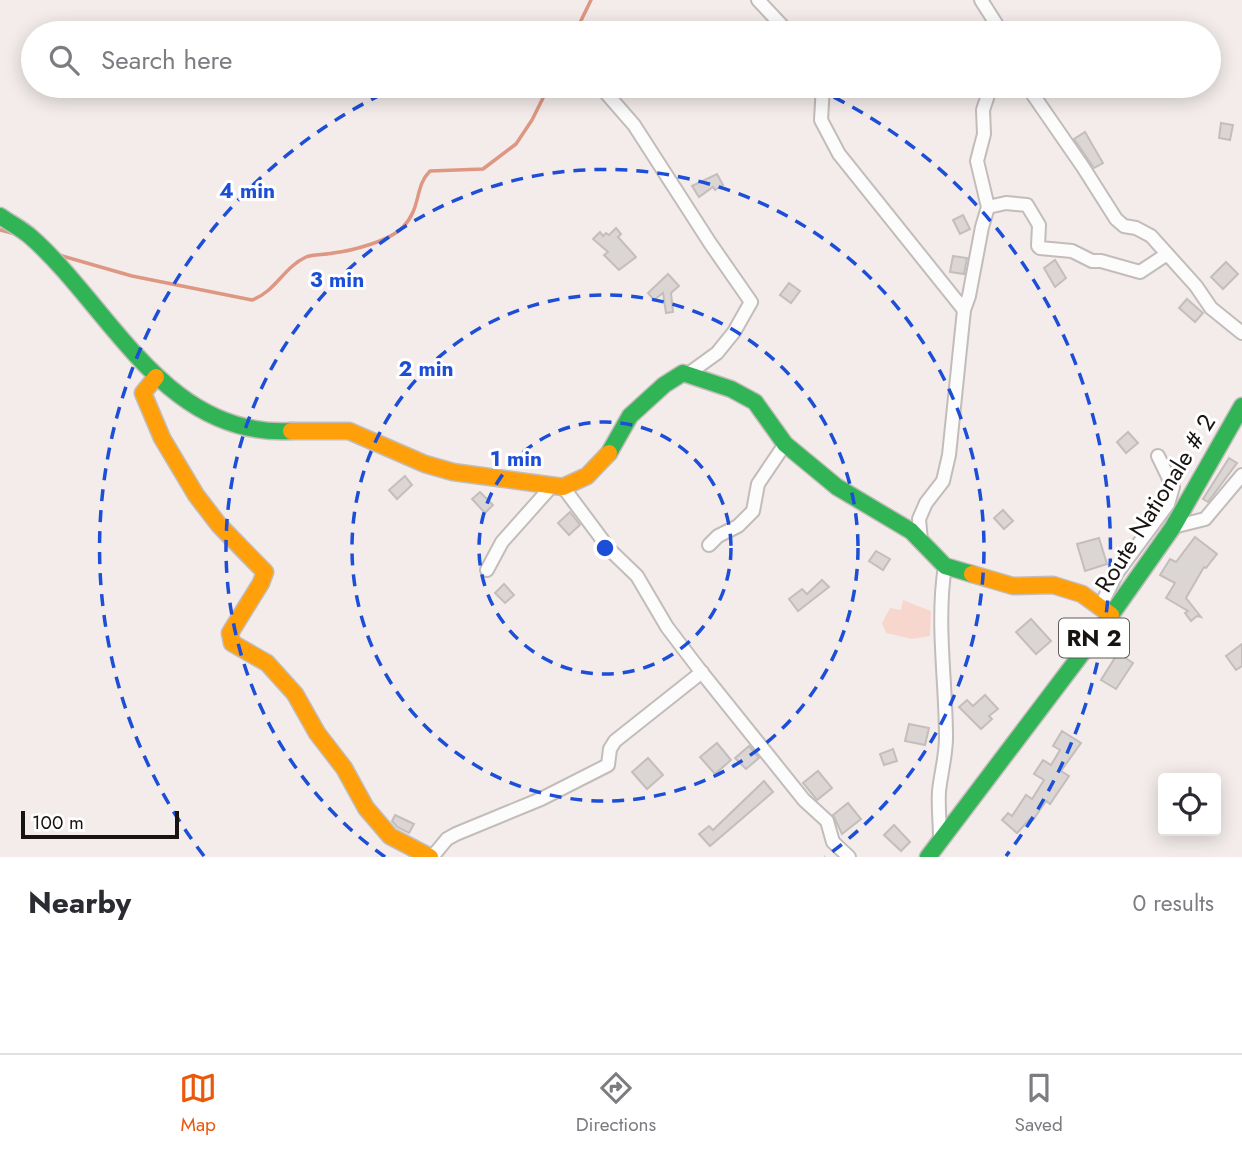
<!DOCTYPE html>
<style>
:root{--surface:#fff;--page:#f7f7f7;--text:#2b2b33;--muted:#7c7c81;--line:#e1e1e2;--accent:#ea580c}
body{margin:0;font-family:Jost,sans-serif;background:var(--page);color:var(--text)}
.controls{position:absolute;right:21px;bottom:21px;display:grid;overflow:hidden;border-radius:7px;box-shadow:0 4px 18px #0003}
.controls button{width:63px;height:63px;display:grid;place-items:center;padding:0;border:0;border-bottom:2px solid var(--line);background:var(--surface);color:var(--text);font:35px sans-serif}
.scale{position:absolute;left:21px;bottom:18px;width:158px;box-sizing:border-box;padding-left:7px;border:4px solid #181412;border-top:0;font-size:19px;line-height:24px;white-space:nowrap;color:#181412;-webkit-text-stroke:5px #fff;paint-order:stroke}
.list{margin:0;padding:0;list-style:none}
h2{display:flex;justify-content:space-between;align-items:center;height:91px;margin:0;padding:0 28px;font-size:30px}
h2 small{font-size:23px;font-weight:400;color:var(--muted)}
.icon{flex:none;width:38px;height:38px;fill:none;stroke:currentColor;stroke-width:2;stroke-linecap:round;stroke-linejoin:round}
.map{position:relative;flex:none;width:1242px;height:857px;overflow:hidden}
.search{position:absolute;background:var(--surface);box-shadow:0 4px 18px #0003;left:21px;right:21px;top:21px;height:77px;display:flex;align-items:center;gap:18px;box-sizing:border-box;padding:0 24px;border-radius:38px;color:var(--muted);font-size:26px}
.sheet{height:196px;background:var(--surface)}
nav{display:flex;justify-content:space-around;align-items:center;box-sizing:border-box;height:98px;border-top:2px solid var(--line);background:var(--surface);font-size:19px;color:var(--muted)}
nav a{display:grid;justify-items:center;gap:4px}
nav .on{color:var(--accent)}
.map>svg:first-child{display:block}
</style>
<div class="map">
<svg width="1242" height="857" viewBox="0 0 1242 857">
<rect width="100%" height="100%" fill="#f3ecea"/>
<polygon fill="#f7d7cd" points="903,600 931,611 930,636 912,639 886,633 882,623 890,608 901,610"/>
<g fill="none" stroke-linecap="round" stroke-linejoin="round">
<g stroke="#dd9782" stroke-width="3.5">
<polyline points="575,33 591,0"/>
<polyline points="0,230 12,233"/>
<path d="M 59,255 L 132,276 L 252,300 C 275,292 284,267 306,257 C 313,254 325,255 333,253 C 351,251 390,241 403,227 C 422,207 414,187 430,171 L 483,169 L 516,144 L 532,120 L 549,86"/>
</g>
</g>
<g fill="#dbd5d3" stroke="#c3bebc" stroke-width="2">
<polygon points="1221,123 1233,125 1230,140 1219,138"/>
<polygon points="1085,132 1103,163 1094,168 1074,139"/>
<polygon points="717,174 723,185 715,190 713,187 699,197 692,186"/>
<polygon points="963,215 970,229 960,234 953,220"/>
<polygon points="616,228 621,234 618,237 636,257 619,270 604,255 608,252 593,239 600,232 603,236 606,233 609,235"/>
<polygon points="953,256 967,258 964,274 950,272"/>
<polygon points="1055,260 1066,278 1055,287 1044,268"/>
<polygon points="1226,262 1238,274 1223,289 1211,277"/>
<polygon points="668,274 679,286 671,293 673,312 666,313 663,293 654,300 648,293"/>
<polygon points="789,283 800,291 791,303 780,295"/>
<polygon points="1187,299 1203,313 1195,322 1179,308"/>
<polygon points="1128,432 1138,443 1126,453 1117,442"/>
<polygon points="1229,458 1237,463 1208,502 1203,499"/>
<polygon points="405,476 412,485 397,499 389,490"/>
<polygon points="480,492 493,505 485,513 472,499"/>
<polygon points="1003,510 1013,521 1004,529 994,518"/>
<polygon points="570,512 580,525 569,535 558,523"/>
<polygon points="1195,537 1217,554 1206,568 1204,567 1186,598 1201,617 1197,616 1191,621 1185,613 1188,611 1166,598 1175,583 1160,575 1170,559 1176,562"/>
<polygon points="1099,538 1107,564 1085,571 1077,544"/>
<polygon points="876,551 890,559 883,570 869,561"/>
<polygon points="822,580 829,587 798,611 789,599 802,589 807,594"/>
<polygon points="504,584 514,595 505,603 495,593"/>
<polygon points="1031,619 1051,641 1036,654 1016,632"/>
<polygon points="1242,644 1242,666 1236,670 1226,656"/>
<polygon points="1118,653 1133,663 1116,689 1101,680"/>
<polygon points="985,695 998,709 989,716 992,719 981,729 959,707 967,700 973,706"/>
<polygon points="909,724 929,728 925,745 905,741"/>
<polygon points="1062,731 1081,743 1061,771 1069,776 1050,804 1046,801 1033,820 1030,819 1017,833 1002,820 1008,813 1012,816 1026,795 1032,799 1044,780 1034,774 1043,760 1051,765 1060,750 1053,746"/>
<polygon points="717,743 731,760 715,774 700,757"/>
<polygon points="749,746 759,758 746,769 735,758"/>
<polygon points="893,749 897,761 884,765 880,754"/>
<polygon points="648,758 663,775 647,789 632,772"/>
<polygon points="818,771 832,788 817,800 803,783"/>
<polygon points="764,781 773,792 710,846 699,834 709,826 713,830"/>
<polygon points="848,803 861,819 842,834 833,815"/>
<polygon points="395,815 414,824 409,833 397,827 392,821"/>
<polygon points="894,825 910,842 901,851 884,835"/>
</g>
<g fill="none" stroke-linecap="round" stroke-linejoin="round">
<defs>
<g id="street">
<polyline points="758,0 789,33"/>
<polyline points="981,0 1002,33"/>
<polyline points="600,86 634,125 710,243 751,302 734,332 717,353 688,374"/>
<polyline points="823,86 821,120 839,154 964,310"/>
<polyline points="1027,86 1083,167 1116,219 1124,226 1136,228 1151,236 1196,286 1211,308 1242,333"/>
<polyline points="988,207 1006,203 1027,205 1039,225 1038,246 1040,248 1072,251 1092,261 1101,261 1140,272 1167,254"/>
<polyline points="563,487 610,550 637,576 667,627 699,669 804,800 827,821 833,842 849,857"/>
<polyline points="1173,527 1205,519 1242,475"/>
<polyline points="921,541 919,519 926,503 943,481 949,455 964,310 969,296 982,227 988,207 977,161 984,134 983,110 991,86"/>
<polyline points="709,545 718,536 738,526 753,511 758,484 785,444"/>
<polyline points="487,570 502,542 551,487"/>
<polyline points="1100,607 1117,573 1168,504 1173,487 1158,456"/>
<path d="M 940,839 C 940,823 938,807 939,791 C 941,773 946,755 946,738 C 946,680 936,623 945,566"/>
<polyline points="432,857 447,839 456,834 541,799 608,765 610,749 615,741 702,672"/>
</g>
<g id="fast">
<path d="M 0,216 C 10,223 22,229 31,237 C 111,308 165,438 291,431"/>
<polyline points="609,453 630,416 664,385 683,373 731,389 755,402 785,444 837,487 911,531 945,566 972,574"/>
<polyline points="928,857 1111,615 1173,527 1242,406"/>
</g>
<g id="slow">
<polyline points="156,377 143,393 162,438 196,495 219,525 265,572 261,583 230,633 232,643 267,663 295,694 317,733 344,768 366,808 390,836 430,857"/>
<polyline points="291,431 349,431 425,464 453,472 563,487 587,476 609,453"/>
<polyline points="972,574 1013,586 1053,585 1082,594 1111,615"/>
</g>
</defs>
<use href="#street" stroke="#c2bcba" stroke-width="16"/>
<use href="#fast" stroke="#c2bcba" stroke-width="19"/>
<use href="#slow" stroke="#c2bcba" stroke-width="19"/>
<use href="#street" stroke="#fdfcfc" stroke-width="12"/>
<use href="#fast" stroke="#30b455" stroke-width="16"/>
<use href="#slow" stroke="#ff9f0a" stroke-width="16"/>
</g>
<g fill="none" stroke="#1d4ed8" stroke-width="3.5" stroke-dasharray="12 9">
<circle cx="605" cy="548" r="126"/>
<circle cx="605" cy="548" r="253"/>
<path d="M385 857A379 379 0 1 1 825 857"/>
<path d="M204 856A506 506 0 0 1 395 88M815 88A506 506 0 0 1 1006 856"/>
</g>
<g text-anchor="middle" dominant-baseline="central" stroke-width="6" stroke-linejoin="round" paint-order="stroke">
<rect fill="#fff" stroke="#5d5a59" stroke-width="2" x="1059" y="618.5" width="70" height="39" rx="5"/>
<g font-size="23" font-weight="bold" fill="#181412">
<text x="1094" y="638">RN 2</text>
</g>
<g font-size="24" fill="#181412" stroke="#fff">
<text transform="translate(1155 503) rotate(-58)">Route Nationale # 2</text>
</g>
</g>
<circle cx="605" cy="548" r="10" fill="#1d4ed8" stroke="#fff" stroke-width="3.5"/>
<g font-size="21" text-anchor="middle" font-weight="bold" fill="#1d4ed8" stroke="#fff" stroke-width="6" stroke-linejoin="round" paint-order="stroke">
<text x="247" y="198">4 min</text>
<text x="337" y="287">3 min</text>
<text x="426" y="376">2 min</text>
<text x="516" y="466">1 min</text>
</g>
</svg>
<div class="controls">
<button><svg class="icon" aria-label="locate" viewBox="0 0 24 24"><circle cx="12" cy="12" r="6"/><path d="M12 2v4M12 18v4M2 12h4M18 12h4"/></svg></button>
</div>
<div class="scale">100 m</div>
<div class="search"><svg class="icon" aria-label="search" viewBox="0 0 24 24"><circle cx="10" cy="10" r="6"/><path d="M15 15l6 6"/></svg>Search here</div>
</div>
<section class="sheet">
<h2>Nearby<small>0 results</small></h2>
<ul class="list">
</ul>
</section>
<nav>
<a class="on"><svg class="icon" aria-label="map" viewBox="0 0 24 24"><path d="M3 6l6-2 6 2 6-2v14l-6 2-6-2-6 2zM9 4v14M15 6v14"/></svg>Map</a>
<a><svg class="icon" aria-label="directions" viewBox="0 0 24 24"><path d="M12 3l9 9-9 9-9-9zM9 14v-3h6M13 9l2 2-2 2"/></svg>Directions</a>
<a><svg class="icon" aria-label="saved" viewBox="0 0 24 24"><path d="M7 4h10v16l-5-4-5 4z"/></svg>Saved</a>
</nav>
